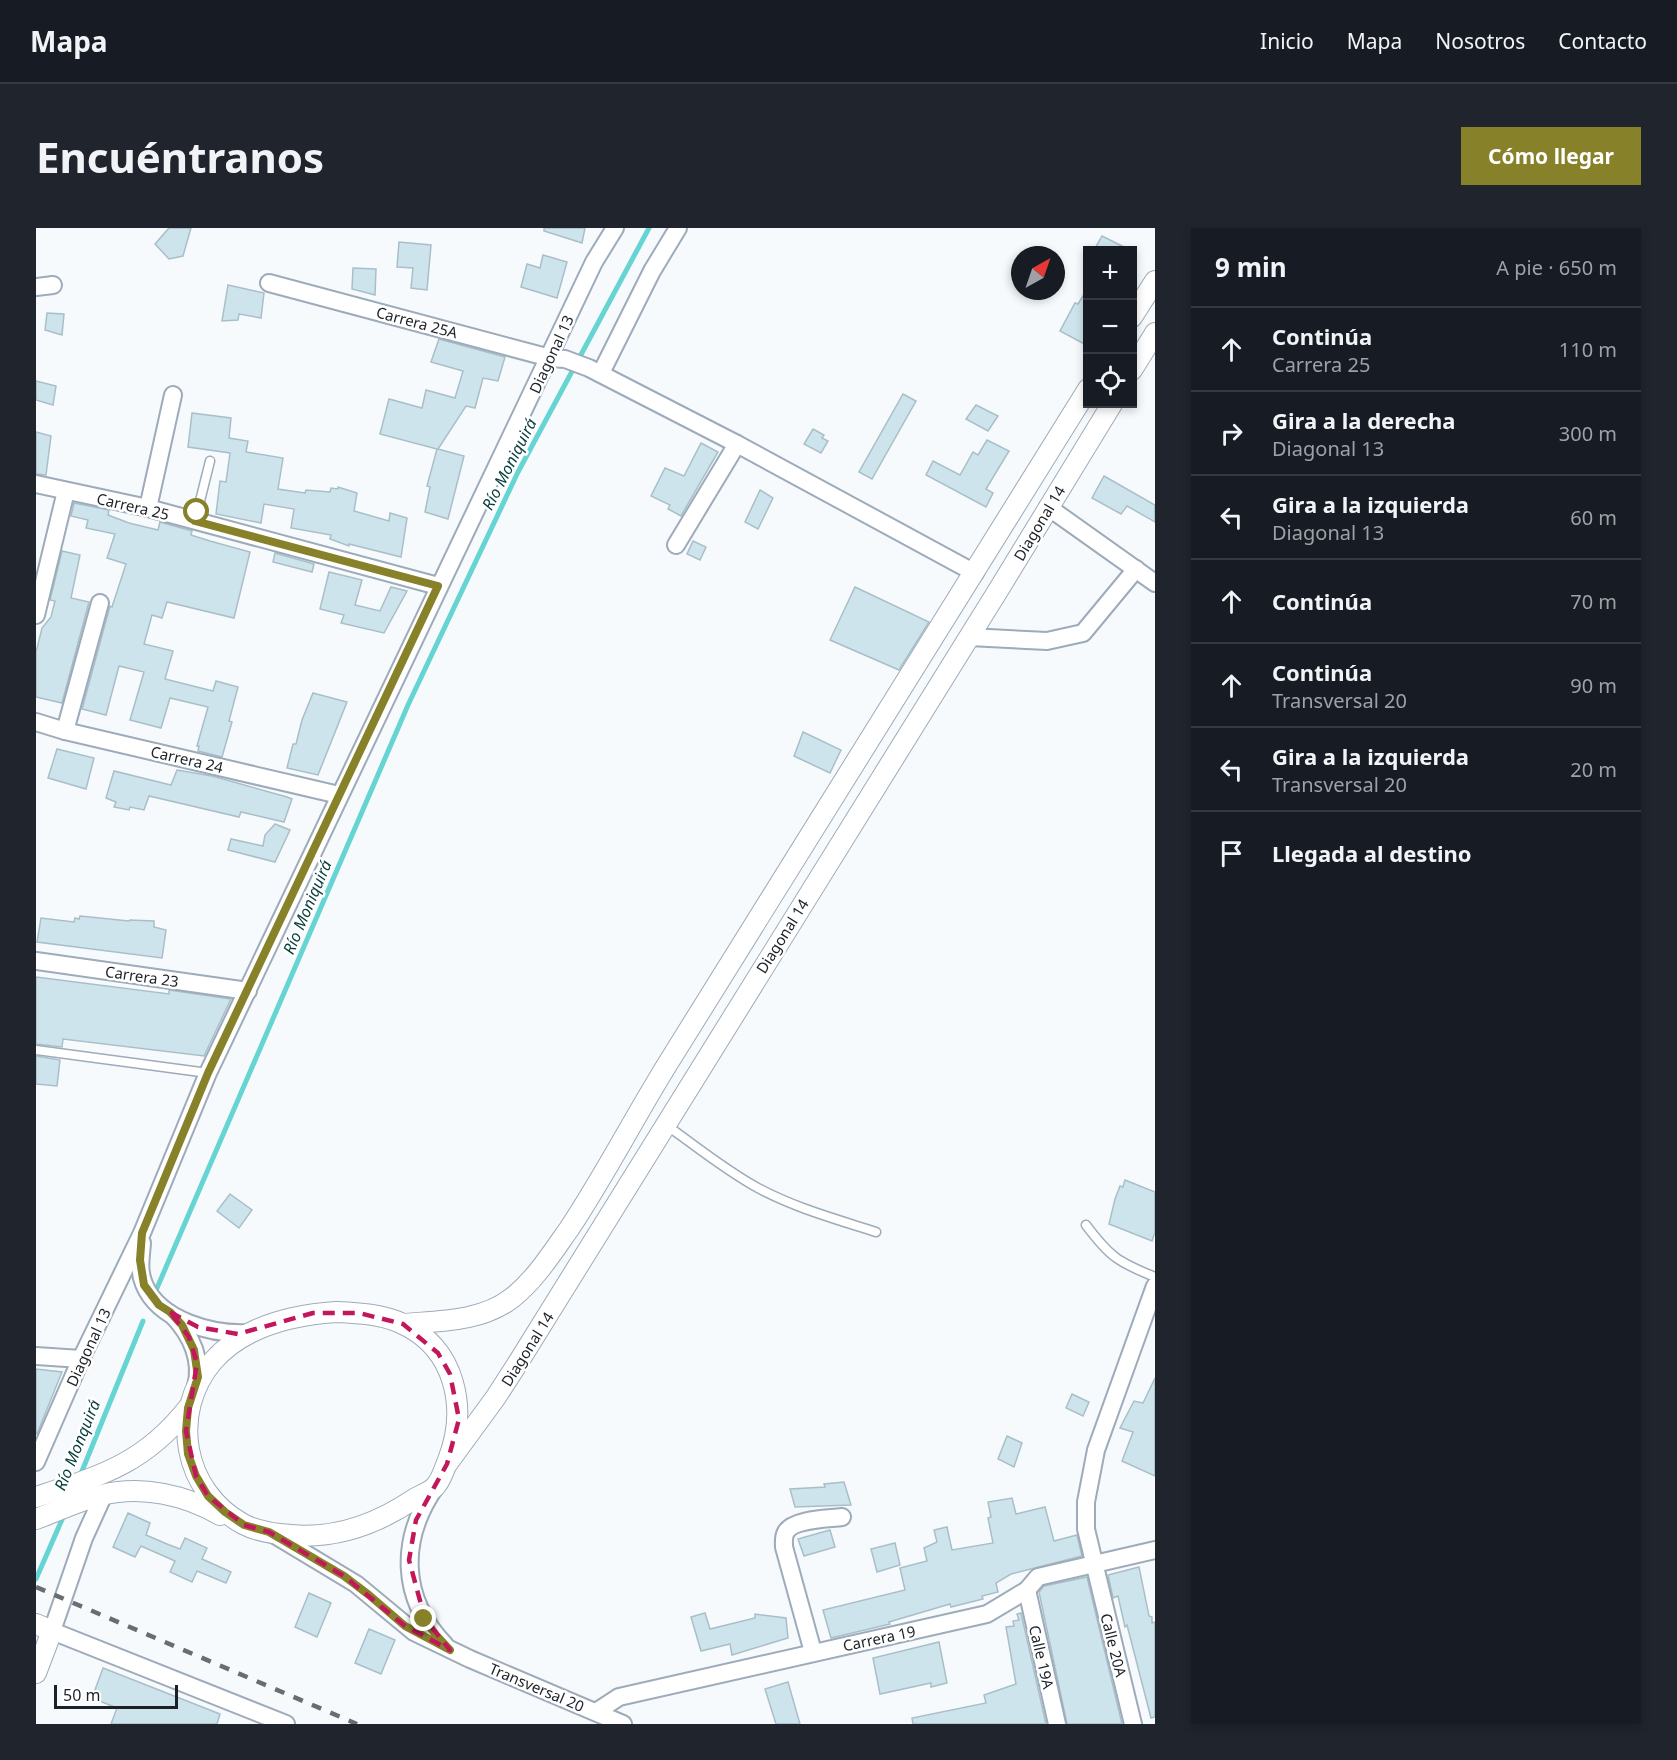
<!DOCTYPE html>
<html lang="es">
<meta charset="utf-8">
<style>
:root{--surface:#171b24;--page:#20242c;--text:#f1f3f6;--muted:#9ea1a6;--line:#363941;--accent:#878129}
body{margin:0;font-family:"Noto Sans",sans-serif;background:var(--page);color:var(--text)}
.controls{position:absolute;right:18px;top:18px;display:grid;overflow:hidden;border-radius:0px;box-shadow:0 3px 9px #0003}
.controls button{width:54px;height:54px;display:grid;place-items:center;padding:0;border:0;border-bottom:2px solid var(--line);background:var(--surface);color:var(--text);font:30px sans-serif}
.compass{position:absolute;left:975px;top:18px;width:54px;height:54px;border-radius:50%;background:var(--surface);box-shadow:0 3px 9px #0003;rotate:40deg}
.scale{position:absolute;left:18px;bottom:15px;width:124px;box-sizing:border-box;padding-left:6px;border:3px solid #1c2127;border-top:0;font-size:16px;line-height:21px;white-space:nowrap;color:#1c2127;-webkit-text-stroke:4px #fff;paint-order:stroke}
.stop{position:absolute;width:18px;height:18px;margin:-14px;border:4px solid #878129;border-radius:50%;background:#fff}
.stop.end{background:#878129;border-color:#fff;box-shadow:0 2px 6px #0008}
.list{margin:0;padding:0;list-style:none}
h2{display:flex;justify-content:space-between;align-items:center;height:78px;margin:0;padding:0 24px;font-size:26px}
h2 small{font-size:20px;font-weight:400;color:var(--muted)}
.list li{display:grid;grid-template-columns:39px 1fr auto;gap:18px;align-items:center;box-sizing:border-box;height:84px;padding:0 24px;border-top:2px solid var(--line)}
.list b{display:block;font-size:22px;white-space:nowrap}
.list p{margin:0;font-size:20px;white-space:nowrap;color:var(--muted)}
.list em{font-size:20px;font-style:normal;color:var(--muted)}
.icon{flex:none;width:33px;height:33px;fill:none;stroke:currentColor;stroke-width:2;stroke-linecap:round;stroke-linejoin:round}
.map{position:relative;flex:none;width:1119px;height:1496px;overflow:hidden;border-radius:0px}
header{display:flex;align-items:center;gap:36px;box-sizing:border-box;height:84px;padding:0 30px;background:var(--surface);border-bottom:2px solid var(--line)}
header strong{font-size:28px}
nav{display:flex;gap:33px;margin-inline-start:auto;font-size:21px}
.intro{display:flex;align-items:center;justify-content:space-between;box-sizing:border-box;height:144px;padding:0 36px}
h1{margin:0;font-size:42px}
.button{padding:15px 27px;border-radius:0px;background:var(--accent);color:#fff;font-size:21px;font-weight:700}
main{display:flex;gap:36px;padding:0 36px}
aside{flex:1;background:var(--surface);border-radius:0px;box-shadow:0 3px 9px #0003}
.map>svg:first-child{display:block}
</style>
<header>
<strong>Mapa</strong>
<nav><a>Inicio</a><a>Mapa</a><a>Nosotros</a><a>Contacto</a></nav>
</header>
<div class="intro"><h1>Encuéntranos</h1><a class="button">Cómo llegar</a></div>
<main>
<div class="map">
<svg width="1119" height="1496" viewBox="0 0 1119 1496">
<rect width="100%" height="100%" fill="#f7fafd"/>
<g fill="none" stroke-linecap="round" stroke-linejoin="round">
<g stroke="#66d4d2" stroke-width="5">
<polyline points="121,1060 372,477 482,244 613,0"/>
<polyline points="44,1248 107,1093"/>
<polyline points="0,1351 28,1287"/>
</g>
</g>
<g fill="#cee4ed" stroke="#a9bfc8" stroke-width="1.5">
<polygon points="133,0 155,0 147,28 133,31 119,16"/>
<polygon points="508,0 549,0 546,15 508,3"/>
<polygon points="1066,8 1094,22 1058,22"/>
<polygon points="363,14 395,17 391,62 375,60 377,40 361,39"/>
<polygon points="507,27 531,34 521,70 485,59 491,36 504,40"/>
<polygon points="317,40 340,41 339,67 316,61"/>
<polygon points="192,57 228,65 225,90 203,86 202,92 186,93"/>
<polygon points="1052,60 1052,118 1024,103 1039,75 1042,76"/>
<polygon points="11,85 28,86 26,107 9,102"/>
<polygon points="403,111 469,129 462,153 447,150 439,180 430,178 402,221 428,228 412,291 389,284 394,259 391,258 401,221 344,206 353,171 386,180 390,162 419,170 427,143 395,134"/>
<polygon points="0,153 20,158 17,177 0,172"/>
<polygon points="867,166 880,173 836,251 823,244"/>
<polygon points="940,177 962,188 952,203 930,191"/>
<polygon points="156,185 195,190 193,210 212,213 210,224 247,230 242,261 269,265 270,262 294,264 295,260 302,261 302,259 321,265 318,283 353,293 354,285 371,290 365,329 313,316 313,318 294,311 295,307 255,300 258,281 228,276 225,295 180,286 184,253 190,254 194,225 152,219"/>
<polygon points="777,201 788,207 786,210 792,213 785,225 768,216"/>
<polygon points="0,204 15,208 10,247 0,246"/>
<polygon points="951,212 973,223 950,261 957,265 950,279 890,247 897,233 924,247 937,224 942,227"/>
<polygon points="665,215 682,224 645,288 632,281 634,277 615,268 629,240 648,248"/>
<polygon points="1068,248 1119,277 1119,294 1091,278 1085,286 1056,270"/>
<polygon points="724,262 737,270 722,301 709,294"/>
<polygon points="38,275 73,282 72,287 93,295 122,302 124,294 156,303 155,307 174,313 214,324 198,390 131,374 126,390 116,387 108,416 137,423 129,451 177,463 180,453 202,459 193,493 196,494 186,529 162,523 163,518 161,518 172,479 134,470 125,500 94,492 108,444 83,438 70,487 46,481 74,378 76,379 90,336 71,330 79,306 50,300 52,292 35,288"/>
<polygon points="657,313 670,319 664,332 651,326"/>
<polygon points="26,323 44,327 35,370 53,374 26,475 0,469 0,424 6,400 15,389 19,373 14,372"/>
<polygon points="239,325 278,336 276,344 237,334"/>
<polygon points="293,344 326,352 319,377 344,383 355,359 371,363 348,405 305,395 308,387 284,381"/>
<polygon points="819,359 893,394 863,442 794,412"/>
<polygon points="277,465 311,474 282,547 251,540 257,516 260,516 266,492"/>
<polygon points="767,504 805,522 794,545 758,528"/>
<polygon points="21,521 58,530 50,561 12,550"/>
<polygon points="141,542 176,548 251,569 256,571 248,594 205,584 203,589 113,568 108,582 94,579 93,582 78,579 80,574 70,570 78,543 135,557"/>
<polygon points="239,596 254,602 239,634 192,622 195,611 227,618 229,607"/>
<polygon points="44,688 93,693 94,692 118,693 118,699 130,702 126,730 1,714 5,690 38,694 39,690 43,691"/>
<polygon points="0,749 133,766 133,762 195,771 168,828 27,811 26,819 0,816"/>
<polygon points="0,828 24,832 21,858 0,856"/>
<polygon points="1089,952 1119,964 1119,1004 1116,1013 1073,996 1079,971 1084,958 1087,959"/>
<polygon points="194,966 216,982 203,1000 181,983"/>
<polygon points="0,1141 26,1144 1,1206 0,1206"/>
<polygon points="1119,1150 1119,1248 1086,1233 1097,1204 1084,1200 1098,1173 1107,1175"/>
<polygon points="1036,1166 1053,1174 1047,1188 1030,1180"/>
<polygon points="971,1208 986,1215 978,1239 962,1231"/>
<polygon points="808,1254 815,1277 759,1279 754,1261 789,1259 788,1256"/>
<polygon points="976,1270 980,1286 1009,1279 1018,1313 1041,1307 1046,1328 975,1346 960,1355 962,1364 946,1368 947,1371 915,1379 914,1376 853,1394 854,1396 795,1410 787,1382 869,1362 864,1340 891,1333 888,1320 901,1314 898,1302 911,1299 916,1322 957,1315 952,1290 955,1289 952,1274"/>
<polygon points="92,1285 114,1295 110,1307 131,1316 144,1321 149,1310 171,1320 166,1331 195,1344 190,1355 161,1343 156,1354 134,1344 139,1333 105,1318 99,1329 77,1319"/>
<polygon points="794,1302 799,1319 768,1328 762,1311"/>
<polygon points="859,1315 864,1337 841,1344 835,1321"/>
<polygon points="1103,1339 1113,1388 1116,1389 1116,1395 1119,1394 1119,1489 1115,1490 1091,1397 1089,1399 1082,1368 1077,1370 1072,1347"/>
<polygon points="1051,1349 1086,1496 1031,1496 1003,1364 1008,1358"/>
<polygon points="273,1365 295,1375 281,1409 259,1399"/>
<polygon points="669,1385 674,1401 719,1390 719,1386 750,1390 752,1410 696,1427 694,1416 665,1423 655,1389"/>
<polygon points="985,1385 1010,1496 877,1496 876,1490 950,1475 948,1467 980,1456 970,1399 978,1398 977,1393 983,1392 981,1386"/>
<polygon points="333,1401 359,1412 345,1446 319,1435"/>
<polygon points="903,1414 911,1455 895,1459 895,1455 844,1466 837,1430"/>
<polygon points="67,1440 184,1486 181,1496 75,1496 81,1480 56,1470"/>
<polygon points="752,1454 764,1496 740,1496 729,1461"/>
</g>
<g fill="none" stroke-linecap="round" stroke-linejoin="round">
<defs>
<g id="service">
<polyline points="159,293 174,233"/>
<polyline points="0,822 172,845"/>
<path d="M 630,897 C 660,918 689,942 722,960 C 759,980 800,991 840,1004"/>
<path d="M 1050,997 C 1074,1029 1082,1034 1119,1049"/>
</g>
<g id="minor">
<polyline points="233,55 514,130 529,131 553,140 701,216 939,345"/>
<polyline points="0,59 17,57"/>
<polyline points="565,145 616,43 642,0"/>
<polyline points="0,256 112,280 402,358"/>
<polyline points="1012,279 1119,355"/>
<polyline points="112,280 137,167"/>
<polyline points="640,317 701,216"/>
<polyline points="0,387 30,263"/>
<polyline points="933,409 1011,413 1047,405 1100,341"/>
<polyline points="0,494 29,503 303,567"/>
<polyline points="29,503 64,375"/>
<polyline points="0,733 212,763"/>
<path d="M 106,1015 C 105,1029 102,1042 108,1056 C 123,1093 177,1107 213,1105"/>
<path d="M 138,1089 C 155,1107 167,1133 160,1158"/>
<polyline points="0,1128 45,1131"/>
<polyline points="0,1234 45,1131 106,1005 172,845 558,34 579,0"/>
<path d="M 400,1258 C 363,1311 364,1370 409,1417"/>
<polyline points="68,1266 48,1310 16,1403 250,1496"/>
<polyline points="237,1306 320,1356 378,1404 434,1431 587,1496"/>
<polyline points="991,1362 1021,1496"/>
<path d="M 777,1424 L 748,1319 C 748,1314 747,1309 750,1304 C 757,1291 792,1291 806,1289"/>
<polyline points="560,1484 583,1469 951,1386 991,1362 1002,1349 1119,1322"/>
<polyline points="1097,1496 1050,1301 1050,1274 1060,1222 1119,1058"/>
</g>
<g id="tertiary">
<polyline points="1096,89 1119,53"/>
<polyline points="1096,142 1119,105"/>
<path d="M 300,1084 C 322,1085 346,1086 367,1096 C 420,1121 432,1181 412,1232 C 409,1239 406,1250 401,1256 C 397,1263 385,1267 378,1271 C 341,1296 300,1311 255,1307 C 240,1306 220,1303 207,1296 C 147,1263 133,1185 177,1133 C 208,1098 255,1087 300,1084 Z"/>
<path d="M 367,1096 C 403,1093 445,1094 476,1070 C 499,1052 516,1025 533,1001 C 569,947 599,888 634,832 C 773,609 912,385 1052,161"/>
<polyline points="411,1236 460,1169 480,1138 963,361 1076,176"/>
<path d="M 0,1269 C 64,1248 108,1236 152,1180"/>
<path d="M 0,1291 C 22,1283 44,1272 66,1267 C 106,1257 149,1267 184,1287"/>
<polyline points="0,1396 16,1403 0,1445"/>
</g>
</defs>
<use href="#service" stroke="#9dabba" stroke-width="11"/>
<use href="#minor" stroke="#9dabba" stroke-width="20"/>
<use href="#tertiary" stroke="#9dabba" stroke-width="22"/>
<use href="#service" stroke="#fff" stroke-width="8"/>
<use href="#minor" stroke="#fff" stroke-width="16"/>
<use href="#tertiary" stroke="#fff" stroke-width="20"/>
<polyline stroke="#686d71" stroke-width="4.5" stroke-dasharray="10 10" stroke-linecap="butt" points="0,1359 321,1496"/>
</g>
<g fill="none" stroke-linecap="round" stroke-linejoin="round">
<polyline stroke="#878129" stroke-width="8" points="161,284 159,293 402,358 172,845 106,1005 104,1032 108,1057 123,1077 134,1084 146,1097 158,1122 162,1149 152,1180 150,1203 152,1226 160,1248 172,1268 189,1284 208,1297 233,1304 308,1348 333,1367 369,1398 414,1422 400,1407 388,1391"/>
</g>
<path fill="none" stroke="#c2185b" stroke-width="4.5" stroke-dasharray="12 8" stroke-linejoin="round" d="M 134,1084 L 162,1099 L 202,1106 L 277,1085 L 323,1085 L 367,1096 L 402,1125 L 414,1146 L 423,1191 L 411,1236 L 380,1292 L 373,1332 L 389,1391 L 414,1422 L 369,1398 L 308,1348 L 233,1304 L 208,1297 L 172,1268 L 160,1248 L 150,1203 L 161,1135 L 153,1109 Z"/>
<g text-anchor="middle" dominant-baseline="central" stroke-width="5" stroke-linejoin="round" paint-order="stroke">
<g font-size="15" fill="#1c2127" stroke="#fff">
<text transform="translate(381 94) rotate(15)">Carrera 25A</text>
<text transform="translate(515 126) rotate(-65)">Diagonal 13</text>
<text transform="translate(97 278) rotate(13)">Carrera 25</text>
<text transform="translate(1003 295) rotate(-59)">Diagonal 14</text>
<text transform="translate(151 531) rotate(13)">Carrera 24</text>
<text transform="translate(746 708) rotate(-58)">Diagonal 14</text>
<text transform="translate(106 748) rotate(8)">Carrera 23</text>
<text transform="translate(52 1119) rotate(-65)">Diagonal 13</text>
<text transform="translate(491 1121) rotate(-58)">Diagonal 14</text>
<text transform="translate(843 1410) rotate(-12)">Carrera 19</text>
<text transform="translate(1078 1417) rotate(76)">Calle 20A</text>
<text transform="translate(1006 1429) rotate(77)">Calle 19A</text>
<text transform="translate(501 1459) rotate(23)">Transversal 20</text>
</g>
<g font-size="16" font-style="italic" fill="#073d3c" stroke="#fff">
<text transform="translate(473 236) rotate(-63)">Río Moniquirá</text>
<text transform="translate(271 679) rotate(-67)">Río Moniquirá</text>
<text transform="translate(41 1217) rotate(-68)">Río Monquirá</text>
</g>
</g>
</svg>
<div class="controls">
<button>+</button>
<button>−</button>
<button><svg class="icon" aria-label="locate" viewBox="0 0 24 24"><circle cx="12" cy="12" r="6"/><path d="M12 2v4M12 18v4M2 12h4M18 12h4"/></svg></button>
</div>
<svg class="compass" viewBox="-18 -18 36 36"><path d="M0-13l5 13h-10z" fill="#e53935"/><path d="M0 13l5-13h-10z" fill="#9ea1a6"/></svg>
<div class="scale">50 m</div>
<div class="stop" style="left:161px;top:284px"></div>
<div class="stop end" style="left:388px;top:1391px"></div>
</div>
<aside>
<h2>9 min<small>A pie · 650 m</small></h2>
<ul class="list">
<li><svg class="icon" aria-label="ahead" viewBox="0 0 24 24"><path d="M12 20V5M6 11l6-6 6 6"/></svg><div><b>Continúa</b><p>Carrera 25</p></div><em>110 m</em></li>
<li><svg class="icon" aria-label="right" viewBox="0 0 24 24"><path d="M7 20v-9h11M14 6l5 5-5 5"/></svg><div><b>Gira a la derecha</b><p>Diagonal 13</p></div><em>300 m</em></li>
<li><svg class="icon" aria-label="left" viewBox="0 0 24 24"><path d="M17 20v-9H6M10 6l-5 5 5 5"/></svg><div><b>Gira a la izquierda</b><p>Diagonal 13</p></div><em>60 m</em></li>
<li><svg class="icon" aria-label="ahead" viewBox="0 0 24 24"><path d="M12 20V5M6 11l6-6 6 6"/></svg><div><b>Continúa</b></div><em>70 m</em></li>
<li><svg class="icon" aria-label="ahead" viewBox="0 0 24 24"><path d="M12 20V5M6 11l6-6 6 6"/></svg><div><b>Continúa</b><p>Transversal 20</p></div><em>90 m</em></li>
<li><svg class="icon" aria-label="left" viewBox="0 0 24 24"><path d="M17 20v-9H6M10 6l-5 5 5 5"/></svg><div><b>Gira a la izquierda</b><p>Transversal 20</p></div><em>20 m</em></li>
<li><svg class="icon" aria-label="arrive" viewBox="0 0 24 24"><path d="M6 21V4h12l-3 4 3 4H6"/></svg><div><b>Llegada al destino</b></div></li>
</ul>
</aside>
</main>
